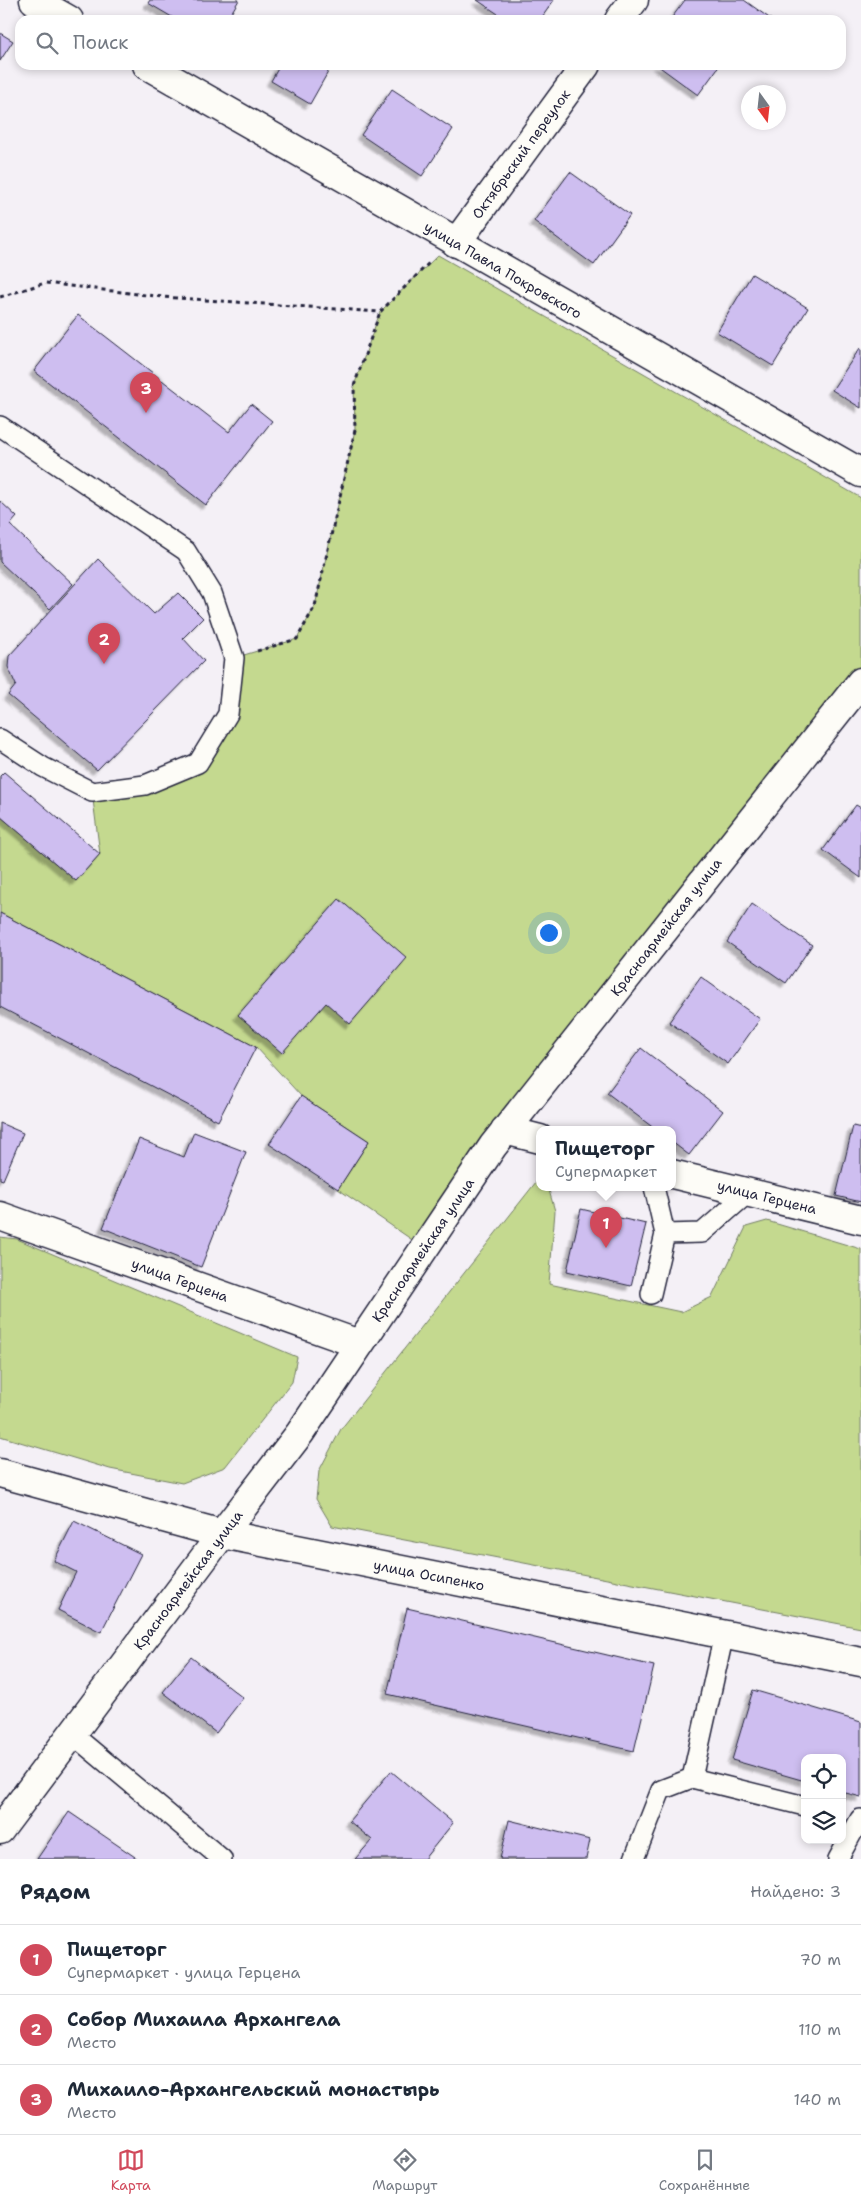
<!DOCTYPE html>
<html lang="ru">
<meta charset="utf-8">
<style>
:root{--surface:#fff;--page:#f6f6f7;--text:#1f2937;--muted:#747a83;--line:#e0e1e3;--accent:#d1495b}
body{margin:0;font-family:"Shantell Sans",sans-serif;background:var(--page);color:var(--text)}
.controls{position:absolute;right:15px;bottom:15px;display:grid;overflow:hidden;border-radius:10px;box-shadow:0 2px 8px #0003}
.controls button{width:45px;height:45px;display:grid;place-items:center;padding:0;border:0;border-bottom:1px solid var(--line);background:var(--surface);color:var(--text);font:25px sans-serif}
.compass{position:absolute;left:741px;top:85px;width:45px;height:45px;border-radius:50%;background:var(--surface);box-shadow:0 2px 8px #0003;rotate:165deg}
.you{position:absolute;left:548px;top:932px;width:18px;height:18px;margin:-12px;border:4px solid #fff;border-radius:50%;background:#1a73e8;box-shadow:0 0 0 8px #1a73e833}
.badge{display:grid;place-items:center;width:32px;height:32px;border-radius:50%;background:var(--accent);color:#fff;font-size:16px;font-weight:700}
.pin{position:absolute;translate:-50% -41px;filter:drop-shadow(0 1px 2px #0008)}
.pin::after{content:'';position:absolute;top:26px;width:18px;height:15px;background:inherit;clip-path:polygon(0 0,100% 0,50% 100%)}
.popup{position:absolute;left:536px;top:1126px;width:140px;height:65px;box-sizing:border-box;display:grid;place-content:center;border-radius:10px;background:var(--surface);filter:drop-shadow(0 1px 4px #0005);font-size:16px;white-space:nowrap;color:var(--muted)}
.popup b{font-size:19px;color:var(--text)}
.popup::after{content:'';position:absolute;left:50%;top:100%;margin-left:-10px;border:10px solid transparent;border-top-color:var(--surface)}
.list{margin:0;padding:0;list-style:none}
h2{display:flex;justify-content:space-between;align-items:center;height:65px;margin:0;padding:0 20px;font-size:21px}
h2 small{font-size:16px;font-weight:400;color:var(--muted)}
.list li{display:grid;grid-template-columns:32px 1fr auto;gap:15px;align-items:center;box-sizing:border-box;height:70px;padding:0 20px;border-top:1px solid var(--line)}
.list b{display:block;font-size:19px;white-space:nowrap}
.list p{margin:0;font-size:16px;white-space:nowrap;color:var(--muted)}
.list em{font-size:16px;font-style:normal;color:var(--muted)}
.icon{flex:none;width:28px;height:28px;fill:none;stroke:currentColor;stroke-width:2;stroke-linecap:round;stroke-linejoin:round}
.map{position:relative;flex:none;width:861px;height:1859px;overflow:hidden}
.search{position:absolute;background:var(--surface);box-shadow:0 2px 8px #0003;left:15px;right:15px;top:15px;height:55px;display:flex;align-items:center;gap:12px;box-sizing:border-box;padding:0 18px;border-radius:15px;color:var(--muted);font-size:19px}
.sheet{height:275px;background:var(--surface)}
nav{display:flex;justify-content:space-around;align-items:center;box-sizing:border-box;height:70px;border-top:1px solid var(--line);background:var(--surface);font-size:14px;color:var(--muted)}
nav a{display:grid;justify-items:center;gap:2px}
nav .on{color:var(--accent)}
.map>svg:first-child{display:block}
</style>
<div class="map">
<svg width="861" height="1859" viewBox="0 0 861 1859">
<defs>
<filter id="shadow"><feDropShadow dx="-4.5" dy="4.5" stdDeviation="1" flood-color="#0004"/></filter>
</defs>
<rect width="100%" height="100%" fill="#f4f0f6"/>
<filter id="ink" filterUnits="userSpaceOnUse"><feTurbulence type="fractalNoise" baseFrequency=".02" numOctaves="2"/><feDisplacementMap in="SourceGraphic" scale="10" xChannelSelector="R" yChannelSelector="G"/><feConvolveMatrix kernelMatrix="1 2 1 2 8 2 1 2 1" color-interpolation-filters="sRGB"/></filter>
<g filter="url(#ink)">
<g fill="#c4d98f" stroke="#737e65">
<polygon points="438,255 861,498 861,682 424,1248 338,1189 369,1141 301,1096 256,1047 0,913 0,816 76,881 100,854 92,792 198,763 228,714 234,658 297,639 315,606 355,430 354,386 380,312"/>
<polygon points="540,1177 540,1187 548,1187 555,1211 549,1284 681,1312 712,1297 746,1227 767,1221 861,1249 861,1628 332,1526 316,1499 319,1471 341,1429"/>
<polygon points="0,1237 17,1239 297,1357 292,1382 225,1467 182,1483 110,1469 0,1436"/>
</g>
<g fill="#cebef0" stroke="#22223b" filter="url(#shadow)">
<polygon points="150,0 239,0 227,20 177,20 148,3"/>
<polygon points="477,0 554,0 540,20 507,20"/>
<polygon points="685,0 744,0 772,20 670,20"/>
<polygon points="0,33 13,41 0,61"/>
<polygon points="280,65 332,65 310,104 271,81"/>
<polygon points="657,65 720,65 698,95"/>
<polygon points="392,89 453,129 422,176 361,135"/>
<polygon points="570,172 630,215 594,265 534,221"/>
<polygon points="752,274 808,308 773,366 717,332"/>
<polygon points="78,315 229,432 251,404 272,421 206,505 34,371"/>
<polygon points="860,348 861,349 861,408 832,390"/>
<polygon points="0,501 17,517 10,525 73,584 50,609 0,562"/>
<polygon points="98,559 154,614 178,593 203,618 183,638 204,661 97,770 8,695 16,685 8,667 9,656"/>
<polygon points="4,772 100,854 76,881 0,816 0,776"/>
<polygon points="856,805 861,808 861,878 823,850"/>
<polygon points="339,899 407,958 350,1024 326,1003 282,1053 238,1015"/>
<polygon points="752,904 812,945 786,983 727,942"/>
<polygon points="0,913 256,1047 218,1121 0,1007"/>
<polygon points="701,977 760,1019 728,1064 669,1022"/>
<polygon points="641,1048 723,1111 689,1155 672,1142 672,1129 655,1129 607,1093"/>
<polygon points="301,1096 369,1141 338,1189 269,1144"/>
<polygon points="0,1123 23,1133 3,1180 0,1179"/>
<polygon points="853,1126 861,1128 861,1202 836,1196"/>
<polygon points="194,1132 246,1152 201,1267 103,1228 139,1139 184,1157"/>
<polygon points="581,1209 646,1224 631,1286 567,1271"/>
<polygon points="74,1521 141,1554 101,1632 58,1610 76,1572 54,1561"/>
<polygon points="407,1608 654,1666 634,1751 387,1694"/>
<polygon points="191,1657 243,1698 216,1733 163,1692"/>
<polygon points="753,1690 861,1722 861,1797 842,1792 842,1758 805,1758 805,1781 732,1760"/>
<polygon points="391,1771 453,1823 424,1859 355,1859 372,1840 349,1821"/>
<polygon points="69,1812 138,1859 37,1859"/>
<polygon points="509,1820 590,1840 586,1859 500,1859"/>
</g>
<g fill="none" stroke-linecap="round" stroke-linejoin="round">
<defs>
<g id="service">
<polyline points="0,426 186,551 212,593 234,658 228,714 198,763 145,785 92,792 43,767 0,739"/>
<polyline points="665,1234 702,1233 748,1193"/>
<polyline points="651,1294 665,1234 654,1187"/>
<polyline points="724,1634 692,1778 805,1806"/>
<polyline points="72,1734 222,1859"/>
<polyline points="634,1859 661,1790 692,1778"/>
<polyline points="838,1859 860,1819"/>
</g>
<g id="minor">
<polyline points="505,1130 540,1139"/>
<polyline points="672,1174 861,1220"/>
<polyline points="0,1216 359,1344"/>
<polyline points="0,1473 222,1534 861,1662"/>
</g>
<g id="tertiary">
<polyline points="34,0 69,20"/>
<polyline points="619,20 634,0"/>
<polyline points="147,65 861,473"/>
<polyline points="456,243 586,65"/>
<polyline points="0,1830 222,1534 300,1433 493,1146 861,682"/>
</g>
</defs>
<use href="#service" stroke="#22223b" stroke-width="22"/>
<use href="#minor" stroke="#22223b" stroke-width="31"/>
<use href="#tertiary" stroke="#22223b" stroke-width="31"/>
<g stroke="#22223b" stroke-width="3" stroke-dasharray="4 4" stroke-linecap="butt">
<polyline points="0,297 45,283 163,297 380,312 430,262"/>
<polyline points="257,651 297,639 315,606 355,430 354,386 380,312"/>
</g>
<use href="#service" stroke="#fdfcf7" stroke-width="19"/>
<use href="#minor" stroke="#fdfcf7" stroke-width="28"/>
<use href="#tertiary" stroke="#fdfcf7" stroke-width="28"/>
</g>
</g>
<g text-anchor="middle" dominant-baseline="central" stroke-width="4.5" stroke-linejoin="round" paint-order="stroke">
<g font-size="14" fill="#22223b" stroke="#fdfcf7">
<text transform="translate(521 154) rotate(-54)">Октябрьский переулок</text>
<text transform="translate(503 270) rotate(30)">улица Павла Покровского</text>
<text transform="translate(666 927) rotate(-52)">Красноармейская улица</text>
<text transform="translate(767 1197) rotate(14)">улица Герцена</text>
<text transform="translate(423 1250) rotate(-56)">Красноармейская улица</text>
<text transform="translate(180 1280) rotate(20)">улица Герцена</text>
<text transform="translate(429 1575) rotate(11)">улица Осипенко</text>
<text transform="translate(188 1580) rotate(-53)">Красноармейская улица</text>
</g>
</g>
</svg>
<div class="controls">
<button><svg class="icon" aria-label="locate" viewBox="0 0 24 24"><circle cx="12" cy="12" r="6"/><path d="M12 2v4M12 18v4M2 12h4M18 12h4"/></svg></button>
<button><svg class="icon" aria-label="layers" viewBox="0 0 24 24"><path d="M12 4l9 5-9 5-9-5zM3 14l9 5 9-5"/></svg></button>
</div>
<svg class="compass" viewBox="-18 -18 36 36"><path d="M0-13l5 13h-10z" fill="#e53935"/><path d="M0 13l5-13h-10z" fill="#747a83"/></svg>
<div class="you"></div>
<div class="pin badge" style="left:606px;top:1248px">1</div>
<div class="popup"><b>Пищеторг</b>Супермаркет</div>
<div class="pin badge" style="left:104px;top:664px">2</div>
<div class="pin badge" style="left:146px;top:413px">3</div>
<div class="search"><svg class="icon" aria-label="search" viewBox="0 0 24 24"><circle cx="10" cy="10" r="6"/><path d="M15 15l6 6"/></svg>Поиск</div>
</div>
<section class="sheet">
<h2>Рядом<small>Найдено: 3</small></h2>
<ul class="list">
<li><span class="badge">1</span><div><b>Пищеторг</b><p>Супермаркет · улица Герцена</p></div><em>70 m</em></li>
<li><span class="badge">2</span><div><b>Собор Михаила Архангела</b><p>Место</p></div><em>110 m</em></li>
<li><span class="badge">3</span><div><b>Михаило-Архангельский монастырь</b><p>Место</p></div><em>140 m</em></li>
</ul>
</section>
<nav>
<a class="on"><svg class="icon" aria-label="map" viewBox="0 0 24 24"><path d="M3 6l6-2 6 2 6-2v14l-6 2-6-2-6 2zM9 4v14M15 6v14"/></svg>Карта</a>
<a><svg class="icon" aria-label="directions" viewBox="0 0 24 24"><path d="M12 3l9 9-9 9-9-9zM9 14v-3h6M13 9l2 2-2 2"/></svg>Маршрут</a>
<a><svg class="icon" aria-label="saved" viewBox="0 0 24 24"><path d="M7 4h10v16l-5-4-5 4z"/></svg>Сохранённые</a>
</nav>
